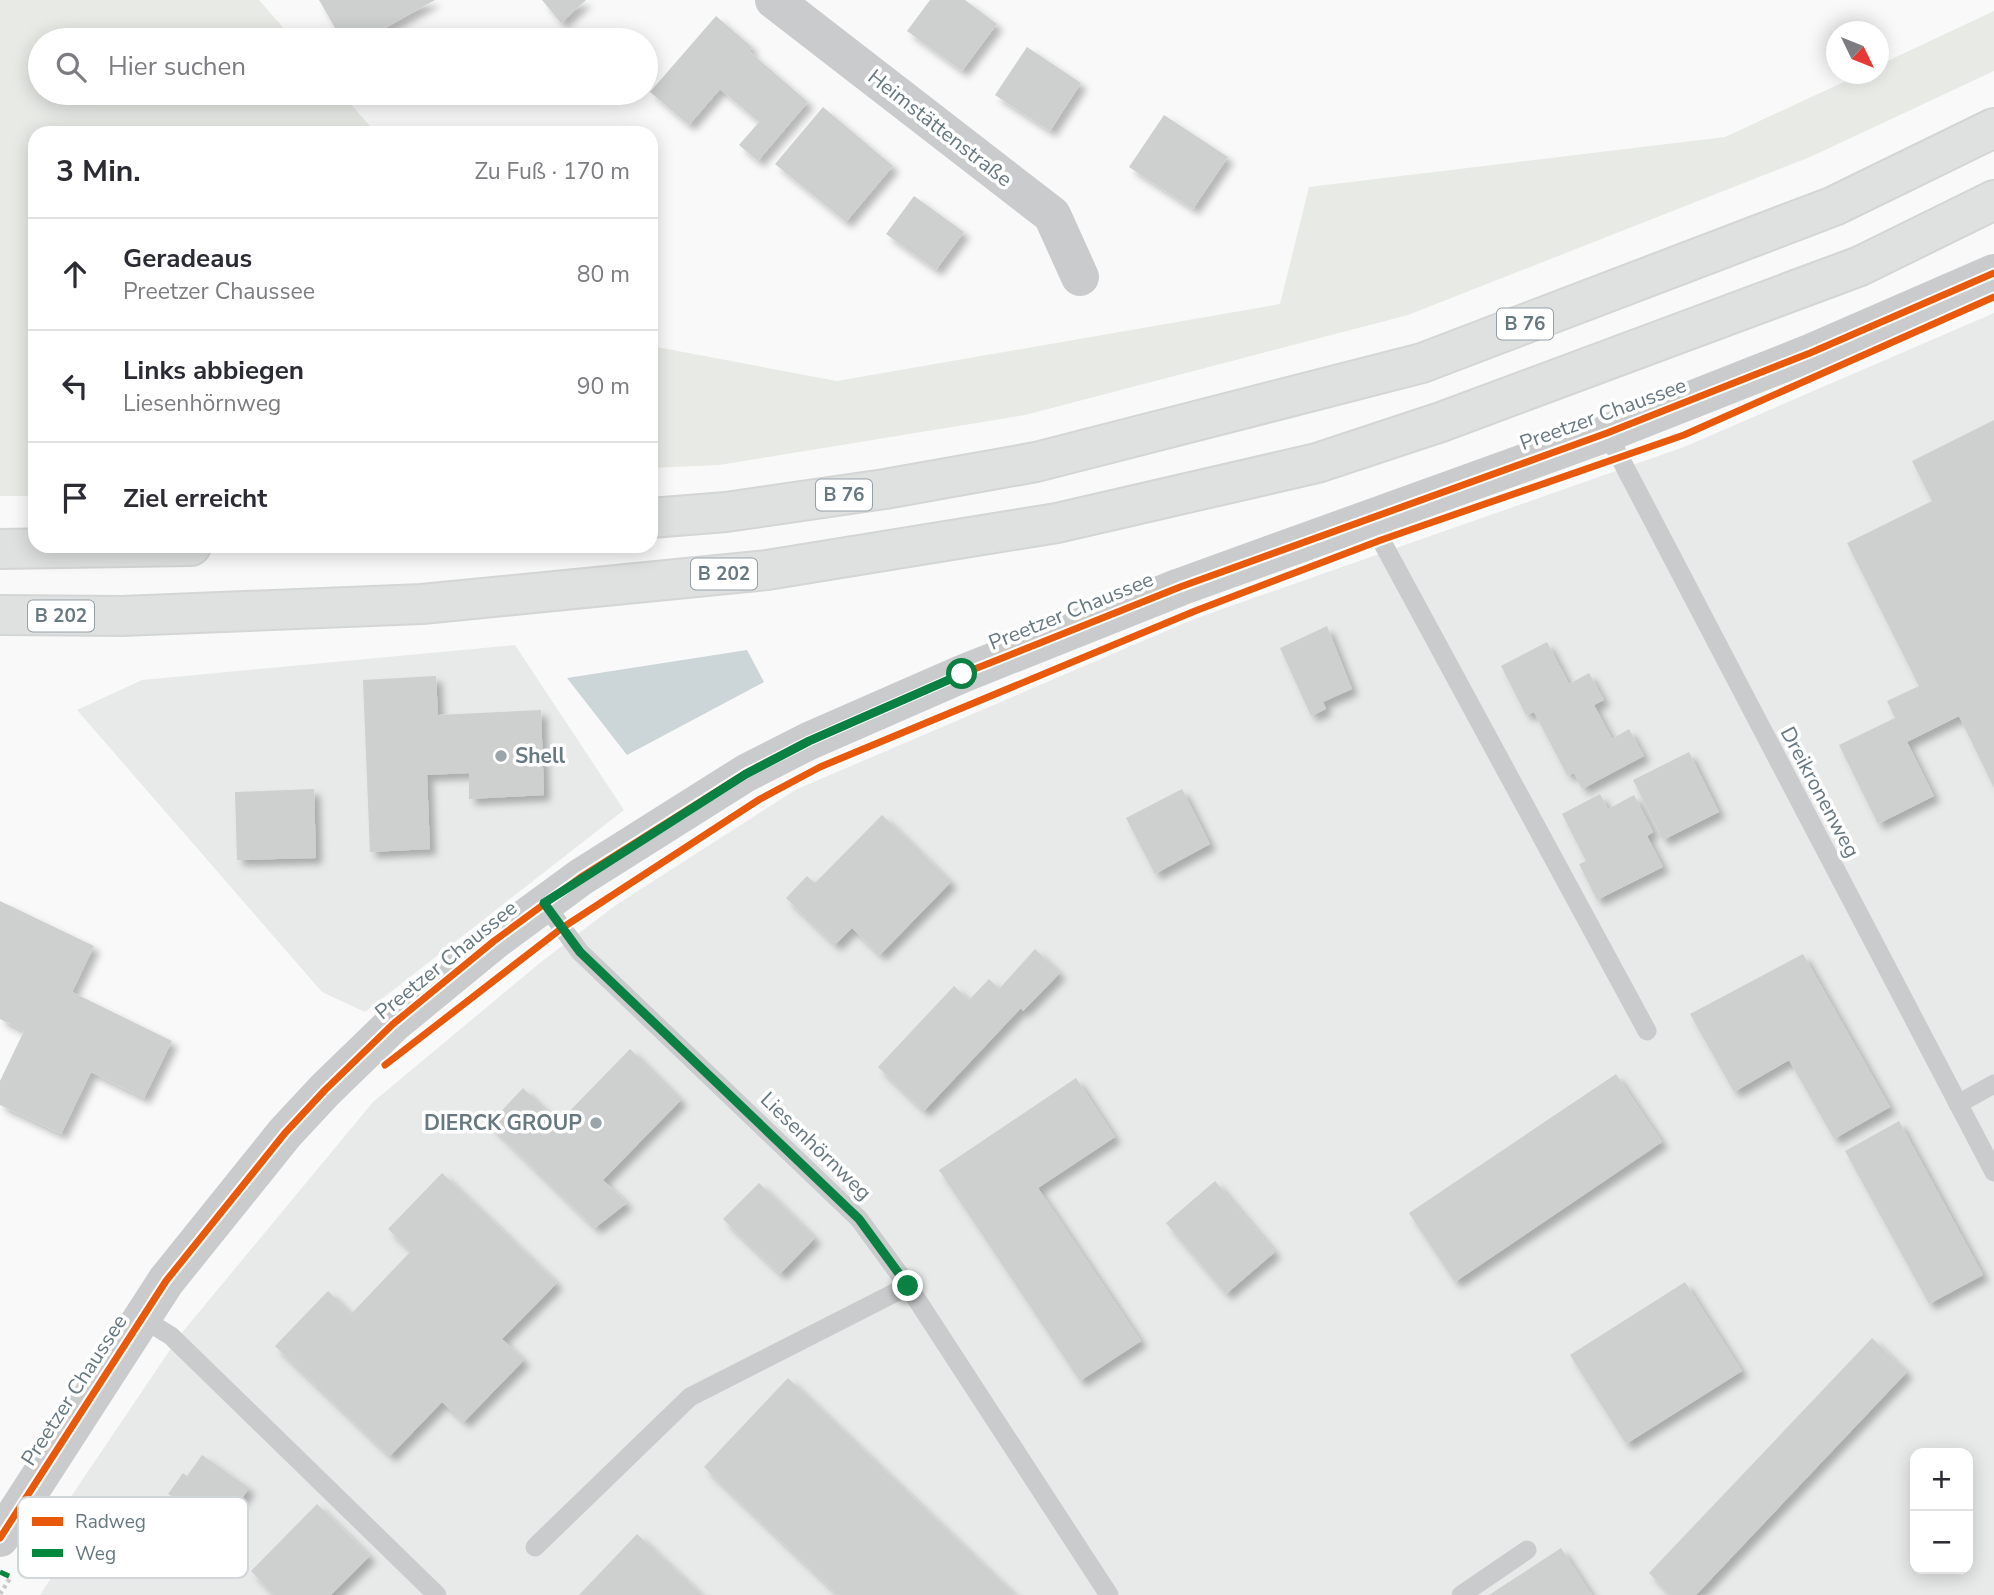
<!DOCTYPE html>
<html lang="de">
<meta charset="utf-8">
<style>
:root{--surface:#fff;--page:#f7f7f7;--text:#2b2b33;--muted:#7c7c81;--line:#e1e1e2}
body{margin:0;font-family:"Nunito Sans",sans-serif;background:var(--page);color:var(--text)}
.controls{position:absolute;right:21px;bottom:21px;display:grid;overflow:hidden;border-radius:14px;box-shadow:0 4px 18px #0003}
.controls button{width:63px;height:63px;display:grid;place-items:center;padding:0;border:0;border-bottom:2px solid var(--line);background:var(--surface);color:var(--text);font:35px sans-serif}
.compass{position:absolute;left:1826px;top:21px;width:63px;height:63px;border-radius:50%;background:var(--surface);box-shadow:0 4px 18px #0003;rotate:133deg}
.stop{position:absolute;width:21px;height:21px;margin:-16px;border:5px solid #0b8043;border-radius:50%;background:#fff}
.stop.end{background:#0b8043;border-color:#fff;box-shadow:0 2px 7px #0008}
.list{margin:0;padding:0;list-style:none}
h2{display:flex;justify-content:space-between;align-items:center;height:91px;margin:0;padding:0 28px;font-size:30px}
h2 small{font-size:23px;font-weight:400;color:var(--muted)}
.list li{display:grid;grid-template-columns:46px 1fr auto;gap:21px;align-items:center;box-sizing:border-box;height:112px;padding:0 28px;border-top:2px solid var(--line)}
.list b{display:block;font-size:26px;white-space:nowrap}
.list p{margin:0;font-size:23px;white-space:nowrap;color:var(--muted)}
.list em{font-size:23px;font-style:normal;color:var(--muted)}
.icon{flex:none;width:38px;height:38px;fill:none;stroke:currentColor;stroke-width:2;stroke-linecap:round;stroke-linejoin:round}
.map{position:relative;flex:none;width:1994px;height:1595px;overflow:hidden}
.search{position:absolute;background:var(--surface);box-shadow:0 4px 18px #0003;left:28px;top:28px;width:630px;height:77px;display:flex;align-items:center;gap:18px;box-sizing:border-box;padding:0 24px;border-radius:38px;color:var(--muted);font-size:26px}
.panel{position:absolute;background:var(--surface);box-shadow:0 4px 18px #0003;left:28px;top:126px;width:630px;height:427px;border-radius:21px}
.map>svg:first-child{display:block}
</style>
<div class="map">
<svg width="1994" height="1595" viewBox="0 0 1994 1595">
<defs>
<filter id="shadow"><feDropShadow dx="6" dy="6" stdDeviation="3.5" flood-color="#0004"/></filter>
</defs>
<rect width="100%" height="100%" fill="#f9f9f9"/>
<g fill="#e8e9e9" fill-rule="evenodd">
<path d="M 1994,313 L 1994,1595 L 40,1595 L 84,1527 L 62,1510 L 180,1335 L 373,1102 L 541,962 L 616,905 L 795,790 L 1194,619 L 1684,447 ZM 1915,1453 L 1968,1453 L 1968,1569 L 1915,1569 Z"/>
<polygon points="515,645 624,810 365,1012 322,992 77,710 142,680"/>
</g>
<g fill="#e8eae6">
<polygon points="0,0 259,0 294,40 40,40 40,93 341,93 376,133 35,133 35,496 0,496"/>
<polygon points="1994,11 1994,71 1810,157 1408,315 1025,415 719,465 651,468 651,346 837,381 1280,304 1309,187 1725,137 1861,74 1878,74 1879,65"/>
</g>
<polygon fill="#ccd5d7" points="747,650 764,682 627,755 567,678"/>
<g fill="#ced0d0" filter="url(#shadow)">
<polygon points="319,0 435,0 364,40 342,40"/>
<polygon points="542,0 586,0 561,23"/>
<polygon points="930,0 965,0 997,24 962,71 907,31"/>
<polygon points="716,16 752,47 749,51 808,102 758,161 739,145 759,122 720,89 689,125 650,92"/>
<polygon points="1027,47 1081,83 1050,131 995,95"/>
<polygon points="823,107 893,166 846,222 775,164"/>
<polygon points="1164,115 1228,157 1193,209 1129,167"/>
<polygon points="914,196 964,232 936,270 886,234"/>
<polygon points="1994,420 1994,788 1959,716 1907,742 1934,796 1878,824 1839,745 1895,718 1887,701 1919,686 1847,543 1932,501 1912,461"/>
<polygon points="1327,626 1352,689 1323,702 1326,709 1311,716 1280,648"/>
<polygon points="1547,642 1569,684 1589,673 1604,700 1594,705 1612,739 1629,729 1644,756 1582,789 1574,773 1567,775 1534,712 1526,715 1501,666"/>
<polygon points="436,676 438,715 541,710 544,795 469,799 469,773 427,775 430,849 370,852 363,680"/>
<polygon points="1689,752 1719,812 1663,840 1633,780"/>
<polygon points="314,789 316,858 237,860 235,792"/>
<polygon points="1182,789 1210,844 1155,874 1126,818"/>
<polygon points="1600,794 1608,809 1634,795 1653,832 1647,836 1663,867 1597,900 1579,864 1586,861 1562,814"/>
<polygon points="882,815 951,882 880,955 852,928 835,945 786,898 807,876 815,883"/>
<polygon points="0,901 94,946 72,992 172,1041 144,1098 91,1072 61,1134 0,1105 0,1081 24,1031 0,1019"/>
<polygon points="1035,949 1060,973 1023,1011 1021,1008 924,1111 878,1067 954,986 969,1000 989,979 999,989"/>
<polygon points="1803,954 1890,1107 1834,1139 1789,1060 1734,1092 1690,1014"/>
<polygon points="630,1049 681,1100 603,1180 627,1203 595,1228 489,1124 523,1088 558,1123"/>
<polygon points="1616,1074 1662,1142 1455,1282 1409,1213"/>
<polygon points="1076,1078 1115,1137 1038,1188 1141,1341 1080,1381 939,1170"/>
<polygon points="1899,1121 1983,1275 1929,1304 1845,1151"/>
<polygon points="442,1173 557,1283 502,1339 524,1360 464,1422 442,1402 390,1456 275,1346 328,1291 351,1314 411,1251 388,1229"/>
<polygon points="1215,1181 1275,1252 1226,1294 1166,1223"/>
<polygon points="759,1183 815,1238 780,1274 723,1219"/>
<polygon points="1685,1282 1742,1371 1626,1444 1570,1355"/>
<polygon points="1872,1338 1907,1372 1696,1595 1671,1595 1649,1573"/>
<polygon points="788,1378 970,1552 1015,1595 838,1595 704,1467"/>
<polygon points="202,1455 249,1488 206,1552 158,1519 173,1497 168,1494 183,1473 187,1476"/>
<polygon points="317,1504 370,1556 331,1595 274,1595 251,1571"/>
<polygon points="637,1534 702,1595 579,1595"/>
<polygon points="1561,1548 1592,1595 1489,1595"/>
</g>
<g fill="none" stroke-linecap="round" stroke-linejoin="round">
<defs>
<g id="highway">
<polyline points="651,518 726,512 885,489 1036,462 1422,363 1834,206 1994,128"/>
<polyline points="0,549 191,546"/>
<polyline points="0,615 122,616 422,604 767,570 1057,523 1317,463 1441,422 1860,266 1994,200"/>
</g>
</defs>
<use href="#highway" stroke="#d4d5d5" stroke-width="42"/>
<polyline stroke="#c8c9ca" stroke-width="4.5" stroke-dasharray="3.5 3.5" stroke-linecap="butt" points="0,1594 11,1577"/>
<g stroke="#cacbcc" stroke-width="19">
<polyline points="1607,433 1994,1172"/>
<polyline points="1372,516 1381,540 1647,1031"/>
<polyline points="544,903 580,952 859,1219 908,1286 1109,1595"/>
<polyline points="1958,1104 1994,1084"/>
<polyline points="142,1318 171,1336 437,1595"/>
<polyline points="535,1547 690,1397 908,1286"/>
<polyline points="1461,1595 1527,1550"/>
</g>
<g stroke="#cacbcc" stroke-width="38">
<polyline points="774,0 1052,215 1080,277"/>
<polyline points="0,1538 166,1281 285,1133 325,1090 393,1024 494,941 581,877 746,773 809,741 962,674 1180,587 1607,433 1810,353 1994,273"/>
</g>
<use href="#highway" stroke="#dfe0e0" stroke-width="38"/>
<polyline stroke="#00873e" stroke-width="5" stroke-dasharray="10 5" stroke-linecap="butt" points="0,1572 11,1577"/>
<defs>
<g id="cycleway">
<polyline points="385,1065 562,928 760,799 820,767 1195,611 1381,540 1684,435 1994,297"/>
<polyline points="0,1538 166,1281 285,1133 325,1090 393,1024 494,941 581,877 746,773 809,741 962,674 1180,587 1607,433 1810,353 1994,273"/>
</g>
</defs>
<use href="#cycleway" stroke="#fff" stroke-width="11"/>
<use href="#cycleway" stroke="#e8590c" stroke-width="7"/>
</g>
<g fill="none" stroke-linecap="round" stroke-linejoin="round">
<polyline stroke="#0b8043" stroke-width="9" points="908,1286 859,1219 580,952 544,903 746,774 809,741 962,674"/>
</g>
<g fill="#99a5aa" stroke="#fff" stroke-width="2.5">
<circle cx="501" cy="756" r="7"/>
<circle cx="596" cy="1123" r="7"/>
</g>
<g text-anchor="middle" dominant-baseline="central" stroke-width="7" stroke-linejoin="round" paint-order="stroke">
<g fill="#fff" stroke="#94a0a6" stroke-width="2">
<rect x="1497" y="308.5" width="56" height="31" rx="5"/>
<rect x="816" y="479.5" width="56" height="31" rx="5"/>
<rect x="691" y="558.5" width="66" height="31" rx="5"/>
<rect x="28" y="600.5" width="66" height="31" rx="5"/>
</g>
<g font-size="19" font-weight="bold" fill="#667880">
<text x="1525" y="324">B 76</text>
<text x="844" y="495">B 76</text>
<text x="724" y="574">B 202</text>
<text x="61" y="616">B 202</text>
</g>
<g font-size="21" fill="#667880" stroke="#fff">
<text transform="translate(940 128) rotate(38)">Heimstättenstraße</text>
<text transform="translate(1603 414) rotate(-20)">Preetzer Chaussee</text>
<text transform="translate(1071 611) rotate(-22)">Preetzer Chaussee</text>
<text transform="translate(1820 792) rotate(62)">Dreikronenweg</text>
<text transform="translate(446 960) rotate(-39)">Preetzer Chaussee</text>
<text transform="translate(816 1146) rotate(44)">Liesenhörnweg</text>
<text transform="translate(74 1390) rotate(-57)">Preetzer Chaussee</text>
</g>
<g font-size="21" font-weight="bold" fill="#667880" stroke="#fff" text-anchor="start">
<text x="515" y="756">Shell</text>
<text x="582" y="1123" text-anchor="end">DIERCK GROUP</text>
</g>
</g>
<rect x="18" y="1497" width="230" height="81" rx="10" fill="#fff" stroke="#d1d6d9" stroke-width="2"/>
<rect x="32" y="1517" width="31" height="9" fill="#e8590c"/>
<rect x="32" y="1549" width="31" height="8" fill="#00873e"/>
<g font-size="19" fill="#667880">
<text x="75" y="1528">Radweg</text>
<text x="75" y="1560">Weg</text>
</g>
</svg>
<div class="controls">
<button>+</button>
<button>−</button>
</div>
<svg class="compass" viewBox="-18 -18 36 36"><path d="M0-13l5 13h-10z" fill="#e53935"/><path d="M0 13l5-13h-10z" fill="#7c7c81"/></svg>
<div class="stop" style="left:962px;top:674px"></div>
<div class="stop end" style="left:908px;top:1286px"></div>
<div class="search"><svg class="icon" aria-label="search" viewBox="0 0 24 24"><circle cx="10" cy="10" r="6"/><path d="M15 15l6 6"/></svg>Hier suchen</div>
<section class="panel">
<h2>3 Min.<small>Zu Fuß · 170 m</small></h2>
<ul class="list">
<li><svg class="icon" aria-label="ahead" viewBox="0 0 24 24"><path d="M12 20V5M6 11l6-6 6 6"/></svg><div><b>Geradeaus</b><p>Preetzer Chaussee</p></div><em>80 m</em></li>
<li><svg class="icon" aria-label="left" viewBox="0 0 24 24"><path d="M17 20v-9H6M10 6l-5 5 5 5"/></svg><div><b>Links abbiegen</b><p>Liesenhörnweg</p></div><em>90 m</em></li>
<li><svg class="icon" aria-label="arrive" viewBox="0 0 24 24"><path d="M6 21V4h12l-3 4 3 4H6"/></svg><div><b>Ziel erreicht</b></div></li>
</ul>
</section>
</div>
